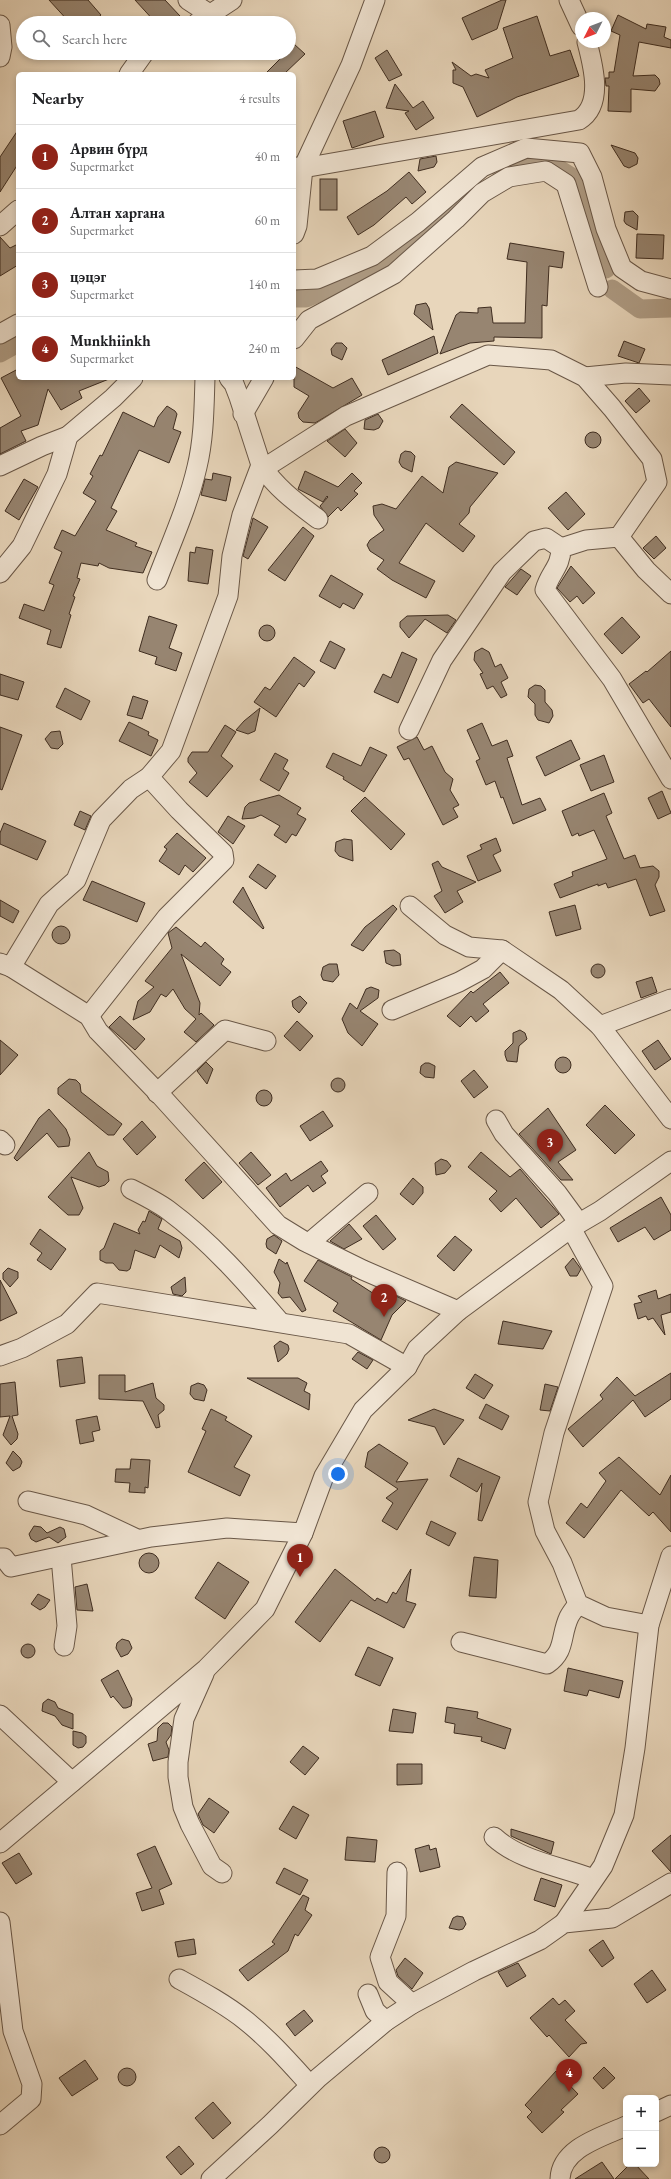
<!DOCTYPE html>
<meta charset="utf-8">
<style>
:root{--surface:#fff;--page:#f6f6f6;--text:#202124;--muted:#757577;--line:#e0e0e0;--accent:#8f2418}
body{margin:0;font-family:"EB Garamond",serif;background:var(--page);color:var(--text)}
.controls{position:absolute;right:12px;bottom:12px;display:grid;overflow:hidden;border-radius:6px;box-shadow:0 2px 6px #0003}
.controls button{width:36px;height:36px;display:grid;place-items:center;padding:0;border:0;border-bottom:1px solid var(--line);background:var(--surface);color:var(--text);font:20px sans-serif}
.compass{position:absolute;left:575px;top:12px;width:36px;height:36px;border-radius:50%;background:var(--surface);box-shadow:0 2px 6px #0003;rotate:228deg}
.you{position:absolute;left:338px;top:1474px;width:14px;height:14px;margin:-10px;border:3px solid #fff;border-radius:50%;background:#1a73e8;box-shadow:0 0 0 6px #1a73e833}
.badge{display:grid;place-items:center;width:26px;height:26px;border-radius:50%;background:var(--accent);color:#fff;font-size:13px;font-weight:700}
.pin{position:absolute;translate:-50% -33px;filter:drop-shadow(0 1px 2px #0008)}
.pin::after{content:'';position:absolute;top:21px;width:14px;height:12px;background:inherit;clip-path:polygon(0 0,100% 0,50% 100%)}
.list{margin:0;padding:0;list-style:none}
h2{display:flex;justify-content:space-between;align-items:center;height:52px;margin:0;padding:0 16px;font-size:17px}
h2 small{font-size:13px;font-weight:400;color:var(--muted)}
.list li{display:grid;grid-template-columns:26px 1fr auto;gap:12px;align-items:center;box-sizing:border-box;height:64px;padding:0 16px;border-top:1px solid var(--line)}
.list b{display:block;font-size:15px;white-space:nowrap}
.list p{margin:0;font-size:13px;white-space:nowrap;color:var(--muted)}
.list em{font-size:13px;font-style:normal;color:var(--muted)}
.icon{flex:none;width:22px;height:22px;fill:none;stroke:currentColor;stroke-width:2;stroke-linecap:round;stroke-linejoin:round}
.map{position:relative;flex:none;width:671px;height:2179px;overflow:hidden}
.search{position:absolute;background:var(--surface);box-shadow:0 2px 6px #0003;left:16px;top:16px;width:280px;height:44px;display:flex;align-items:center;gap:10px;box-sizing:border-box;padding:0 14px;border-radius:22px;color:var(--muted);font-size:15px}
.panel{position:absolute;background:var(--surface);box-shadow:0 2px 6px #0003;left:16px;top:72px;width:280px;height:308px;border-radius:6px}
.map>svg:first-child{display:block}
</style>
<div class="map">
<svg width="671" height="2179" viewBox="0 0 671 2179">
<rect width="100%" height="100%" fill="#e8d6bb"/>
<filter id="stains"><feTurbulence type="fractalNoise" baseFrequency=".005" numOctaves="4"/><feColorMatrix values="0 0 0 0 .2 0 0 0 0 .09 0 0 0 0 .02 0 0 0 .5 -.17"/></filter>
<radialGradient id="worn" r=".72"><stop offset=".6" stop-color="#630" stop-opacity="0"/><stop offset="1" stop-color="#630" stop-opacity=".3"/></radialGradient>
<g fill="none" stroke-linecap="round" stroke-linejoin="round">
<g stroke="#af9d86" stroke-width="19">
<polyline points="502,175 527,164 554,166 578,181 606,269"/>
<polyline points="612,289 640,309 671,308"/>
<polyline points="294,298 306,298 386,264 473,191"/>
<polyline points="0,353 18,343"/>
</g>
</g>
<g fill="#978571" stroke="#3f2d20">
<polygon points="49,0 88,0 101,15 92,23 70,23"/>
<polygon points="135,0 165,0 180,16 172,23 156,23"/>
<polygon points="502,0 506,0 497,29 472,40 462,18"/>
<polygon points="618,15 646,29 647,24 666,27 664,37 671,40 671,48 639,42 633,76 655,75 659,79 660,84 655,91 631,89 631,112 608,111 609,86 606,86 605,78 609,78 609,72 614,72 620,35 611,31"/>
<polygon points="537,16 550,56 570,50 579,76 517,97 477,117 463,87 453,83 453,70 456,70 452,62 471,76 476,74 489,78 485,70 513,58 503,28"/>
<polygon points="294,44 305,54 284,74 265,74 286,53 289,53 289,50"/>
<polygon points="387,50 402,75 389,81 375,58"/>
<polygon points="395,84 413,108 423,101 434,118 416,130 405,113 409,111 386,108"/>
<polygon points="375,111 384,137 352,148 343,121"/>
<polygon points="18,130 18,164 0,192 0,157"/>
<polygon points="611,145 635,153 638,158 637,164 629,168 624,166"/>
<polygon points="436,156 437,162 434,167 418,171 420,159"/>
<polygon points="409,172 426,192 412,204 406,197 374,225 358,235 347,217 387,191"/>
<rect x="320" y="179" width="17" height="31"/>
<polygon points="633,211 638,216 637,230 626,224 624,221 625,212"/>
<polygon points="637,234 664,235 663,259 636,258"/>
<polygon points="0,237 10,248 18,244 18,265 0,276"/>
<polygon points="510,243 564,252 562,268 549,266 547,306 542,305 542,338 494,337 494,341 470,343 440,354 456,315 460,312 478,313 478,308 491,307 493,323 525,323 527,262 507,259"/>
<polygon points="426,303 429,308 433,330 414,314 416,305"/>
<polygon points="434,336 438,353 388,375 382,360"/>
<polygon points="624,341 645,349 639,363 618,356"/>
<polygon points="336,343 342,343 347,348 342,360 332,355 331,349"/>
<polygon points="294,366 333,388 352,378 362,395 315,423 303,422 299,418 298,413 309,396 294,387"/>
<polygon points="18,369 18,378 109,379 79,391 82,398 61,410 48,389 38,425 21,431 26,441 0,454 0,428 21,416 1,378"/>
<polygon points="639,388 650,401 636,413 625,401"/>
<polygon points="462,404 515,452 504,465 450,417"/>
<polygon points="167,406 175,411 177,414 173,429 181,432 169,463 139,450 111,508 117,511 106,530 137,543 135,546 152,552 143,573 109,568 99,563 98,566 81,563 77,578 80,579 73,596 75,597 69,614 71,615 61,648 47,644 51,630 19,618 24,604 44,611 54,585 49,583 62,552 54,548 62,530 75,536 96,501 83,493 93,476 90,474 100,455 102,456 123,412 154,427 158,417"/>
<polygon points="378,414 383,421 379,428 374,430 364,429 365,420"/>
<polygon points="345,429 357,443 345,457 327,441"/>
<circle cx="593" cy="440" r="8"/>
<polygon points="405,451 411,452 415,456 412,472 402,467 399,462 401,454"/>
<polygon points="456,462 498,473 470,507 469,513 459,524 475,536 463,552 426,523 399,563 435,581 426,598 392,580 377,569 384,560 370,551 367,545 370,540 384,530 374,515 373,506 382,504 396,509 422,476 443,493 449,467"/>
<polygon points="305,471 338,487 352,473 362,483 354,491 358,494 341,511 338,507 328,517 320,506 328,497 327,496 323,502 298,489"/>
<polygon points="213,473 231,477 226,501 201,495 205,479 212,480"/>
<polygon points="24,479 38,487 19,520 5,511"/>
<polygon points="566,492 585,514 568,530 548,508"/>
<polygon points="253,518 268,527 248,559 243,556"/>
<polygon points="303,527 314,536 285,581 268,570"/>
<polygon points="656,536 666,548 654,559 643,548"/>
<polygon points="196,547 213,550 208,584 188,581 190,552 195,553"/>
<polygon points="571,566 595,593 583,604 577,596 570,602 557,588"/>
<polygon points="521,569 531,576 517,595 505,587"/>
<polygon points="331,575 363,594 354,609 343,603 340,608 319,596"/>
<polygon points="448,615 456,620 447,633 425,619 409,638 400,627 400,622 407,616"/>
<polygon points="149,616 177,625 169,648 182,653 176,671 155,664 157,657 139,651"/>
<polygon points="622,617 640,637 622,654 604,634"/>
<circle cx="267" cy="633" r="8"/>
<polygon points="330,641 345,649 335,669 320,661"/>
<polygon points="482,648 489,652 495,667 501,664 508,678 501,682 507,695 501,698 493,686 487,689 480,674 483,673 474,660 475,652"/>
<polygon points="671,651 671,727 649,699 643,703 629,684 646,671 647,672"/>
<polygon points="402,652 417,659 398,703 374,692 383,674 391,678"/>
<polygon points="294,657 315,672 304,687 299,683 276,717 254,702 265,687 270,690"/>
<polygon points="0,674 24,682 18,700 0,695"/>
<polygon points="535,685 541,686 545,690 545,702 552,710 553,716 549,723 538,720 535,715 535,704 528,697 529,689"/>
<polygon points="65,688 90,701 81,720 56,707"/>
<polygon points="133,696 148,701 142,719 127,715"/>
<polygon points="260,708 255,731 248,734 236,730 244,721"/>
<polygon points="129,722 149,732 148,735 158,740 151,756 119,741"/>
<polygon points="482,723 492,746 507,740 513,756 507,758 522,805 540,798 546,810 513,824 503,797 501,798 495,781 486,785 476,761 480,759 467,730"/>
<polygon points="225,725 236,732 221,756 233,766 207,797 189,782 197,773 188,762 188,758 192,752 208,752"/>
<polygon points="0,727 22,735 2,790 0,789"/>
<polygon points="60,731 63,744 58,749 51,748 45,739 51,732"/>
<polygon points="417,737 424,750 432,746 445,772 453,779 450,790 459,805 453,808 458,817 443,825 409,758 404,760 397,747"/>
<polygon points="571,740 580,759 545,776 536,757"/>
<polygon points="370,747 387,755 364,792 343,779 344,777 326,767 333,753 361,766"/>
<polygon points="275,753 288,760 283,769 289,773 279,791 260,780"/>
<polygon points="604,755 614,782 591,791 580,765"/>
<polygon points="662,791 671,813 658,819 648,798"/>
<polygon points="604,793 612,813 606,816 624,859 635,855 640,868 653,866 659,871 659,877 655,885 665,911 650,916 636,879 608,888 606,883 598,886 598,884 560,898 554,884 573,876 572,872 607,859 594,830 579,836 578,833 572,836 562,811"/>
<polygon points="279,795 301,808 297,814 306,819 296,836 292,834 286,843 274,835 280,826 261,815 254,818 242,819 245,807 249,803"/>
<polygon points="365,797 405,834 391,850 351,811"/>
<polygon points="80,811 91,816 85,830 74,825"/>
<polygon points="228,816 245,826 233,844 218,832"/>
<polygon points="4,823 46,841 37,860 0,844 0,833"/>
<polygon points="177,833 206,858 193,872 185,865 179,875 159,861 167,849 164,847"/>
<polygon points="496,838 501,851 493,855 501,871 478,881 467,856 482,849 480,845"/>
<polygon points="344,839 352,840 353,861 339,856 335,851 336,842"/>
<polygon points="438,861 442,867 476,882 457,891 463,902 445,913 434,896 442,891 432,864"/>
<polygon points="258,864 276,876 266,889 249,877"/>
<polygon points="92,881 145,903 137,922 83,900"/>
<polygon points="243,887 264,928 263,929 233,902"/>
<polygon points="0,900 19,911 13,923 0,916"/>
<polygon points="393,905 397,909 363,951 351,945 365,927"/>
<polygon points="575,905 581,929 556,936 549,912"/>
<circle cx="61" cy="935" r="9"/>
<polygon points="176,927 201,947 205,942 224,959 221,964 231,972 220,986 181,954 200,1003 199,1015 201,1013 214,1025 196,1042 184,1032 196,1019 185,1009 173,989 166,997 161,994 150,1012 133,1020 138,1001 154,987 145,981 172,948 168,933"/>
<polygon points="394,950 400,954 401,965 393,966 386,963 384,951"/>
<circle cx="598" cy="971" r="7"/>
<polygon points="329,964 337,964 339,975 333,982 323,980 321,975 323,967"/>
<polygon points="500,972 509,983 483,1004 489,1011 476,1022 471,1016 460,1027 447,1016 471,991 473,993"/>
<polygon points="652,977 657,992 641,998 636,982"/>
<polygon points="371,987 379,990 378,998 360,1011 378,1024 362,1046 348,1033 342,1019 350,1003 357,1009 366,989"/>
<polygon points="300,996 307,1003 299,1013 293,1007 292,1001"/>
<polygon points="120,1016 145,1039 135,1050 109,1027"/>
<polygon points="297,1021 313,1036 300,1051 284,1036"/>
<polygon points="520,1030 525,1033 527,1039 519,1046 517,1062 507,1061 505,1055 505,1051 513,1043 513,1033"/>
<polygon points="0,1040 18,1055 0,1075"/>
<polygon points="658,1040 671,1059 655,1070 642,1051"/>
<circle cx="563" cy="1065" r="8"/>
<polygon points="206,1062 213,1069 207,1084 197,1071"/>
<polygon points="425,1063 429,1063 435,1066 434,1078 425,1077 420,1073 421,1066"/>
<polygon points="474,1070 488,1087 474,1098 461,1081"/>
<circle cx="338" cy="1085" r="7"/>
<polygon points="69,1079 76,1080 80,1084 81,1092 122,1124 114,1135 108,1135 58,1094 58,1088"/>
<circle cx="264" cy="1098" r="8"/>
<polygon points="605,1105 635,1135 615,1154 586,1125"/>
<polygon points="548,1108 576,1150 558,1162 573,1180 561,1180 519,1134"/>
<polygon points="49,1109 66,1129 70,1139 69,1146 58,1147 47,1133 17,1161 14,1158 39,1118"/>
<polygon points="323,1111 333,1126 310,1141 300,1126"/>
<polygon points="142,1121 156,1137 137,1155 123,1139"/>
<polygon points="89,1152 97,1166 108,1172 109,1181 105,1185 99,1187 71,1177 83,1208 79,1215 68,1215 48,1197"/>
<polygon points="251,1152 271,1175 258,1185 239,1163"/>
<polygon points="481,1152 510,1177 520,1169 559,1214 541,1228 516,1198 501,1212 489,1199 497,1191 468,1167"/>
<polygon points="441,1159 447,1161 451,1166 445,1173 436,1175 435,1163"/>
<polygon points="321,1161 328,1171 321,1176 326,1183 313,1192 308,1185 280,1207 266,1188 286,1173 291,1181"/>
<polygon points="204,1162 222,1182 203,1199 185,1180"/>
<polygon points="413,1178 423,1187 423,1193 413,1205 400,1194"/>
<polygon points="661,1197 671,1215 671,1230 654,1240 645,1227 618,1242 610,1228"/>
<polygon points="149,1211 162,1219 158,1229 180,1241 182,1248 179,1258 160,1245 155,1258 135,1250 130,1269 127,1271 119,1270 113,1263 106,1263 100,1260 100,1251 104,1248 114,1223 140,1234 138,1230 143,1221 145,1222"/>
<polygon points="376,1215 396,1239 383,1250 363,1226"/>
<polygon points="349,1224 362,1239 344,1249 330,1241"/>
<polygon points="40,1229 66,1249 51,1270 37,1260 42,1253 30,1244"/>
<polygon points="274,1235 282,1241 276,1254 267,1248 266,1244 267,1239"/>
<polygon points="455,1236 472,1250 454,1271 437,1256"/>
<polygon points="573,1258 581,1269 577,1276 570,1276 565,1267"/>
<polygon points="279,1259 286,1264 287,1262 306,1310 302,1312 290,1297 282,1298 278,1293 280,1283 274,1272"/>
<polygon points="318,1260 352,1277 351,1279 385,1301 392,1294 406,1301 392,1315 381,1340 333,1311 338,1303 304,1281"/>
<polygon points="8,1268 18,1272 18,1278 10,1287 3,1279 3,1273"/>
<polygon points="185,1277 186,1292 182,1296 173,1294 171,1287"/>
<polygon points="0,1280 17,1313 0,1321"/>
<polygon points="656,1290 658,1299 671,1294 671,1312 661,1315 665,1335 653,1318 648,1320 646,1316 638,1319 634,1304 642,1302 638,1296"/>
<polygon points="503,1321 552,1331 543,1349 498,1344"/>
<polygon points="280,1341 288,1345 289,1349 287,1354 278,1362 274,1346"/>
<polygon points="358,1352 373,1360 367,1369 352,1359"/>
<polygon points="82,1357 85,1383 60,1387 57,1360"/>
<polygon points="671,1373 671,1399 645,1417 633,1400 583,1447 568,1429 603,1399 600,1395 617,1377 635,1396"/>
<polygon points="475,1374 493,1385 484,1399 466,1388"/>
<polygon points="99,1375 125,1375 125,1392 153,1383 156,1398 164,1405 164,1410 158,1415 160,1427 156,1428 143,1401 99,1399"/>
<polygon points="247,1378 298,1378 307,1383 304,1391 310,1394 309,1410"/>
<polygon points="15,1382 18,1415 12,1416 18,1434 17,1439 11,1445 3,1435 10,1416 0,1417 0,1384"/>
<polygon points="198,1383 204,1385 207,1390 204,1401 194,1399 190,1394 191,1386"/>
<polygon points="545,1384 558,1387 550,1411 540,1410"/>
<polygon points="486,1404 509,1416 502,1430 479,1418"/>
<polygon points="211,1409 227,1417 225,1420 252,1436 234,1467 250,1475 240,1496 188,1472 206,1431 202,1429"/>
<polygon points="434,1409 464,1420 444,1445 435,1427 408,1420"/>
<polygon points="97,1416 100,1430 92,1432 94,1441 80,1444 76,1420"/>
<polygon points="379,1444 408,1463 396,1482 428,1479 397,1530 382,1521 393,1503 386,1498 398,1489 365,1467 368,1452"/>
<polygon points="13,1451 20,1458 22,1462 20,1467 13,1471 6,1463"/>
<polygon points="619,1457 660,1495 671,1475 671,1532 653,1512 649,1516 621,1490 584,1538 566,1523 581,1503 587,1508 606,1481 599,1473"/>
<polygon points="458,1458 500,1477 482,1521 478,1520 482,1483 477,1492 450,1476"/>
<polygon points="131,1459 150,1460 148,1488 145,1487 145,1493 129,1492 130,1483 115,1482 116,1469 130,1469"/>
<polygon points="431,1521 456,1533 449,1546 426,1534"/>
<polygon points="34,1526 41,1527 47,1533 60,1527 64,1529 66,1537 58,1543 49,1537 36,1542 31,1539 29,1534"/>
<circle cx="149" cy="1563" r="10"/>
<polygon points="474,1557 498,1560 496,1598 469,1596"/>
<polygon points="218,1562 249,1582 225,1619 195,1598"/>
<polygon points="335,1569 375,1601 377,1598 387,1603 393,1592 396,1594 411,1569 406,1601 416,1604 404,1628 351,1600 320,1642 295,1622"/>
<polygon points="87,1584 93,1611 77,1610 75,1587"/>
<polygon points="38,1594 50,1600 45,1607 40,1610 31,1604"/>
<polygon points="122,1639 129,1641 132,1648 128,1654 121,1657 116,1648 117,1643"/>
<circle cx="28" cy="1651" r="7"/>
<polygon points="368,1647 393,1658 380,1686 355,1675"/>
<polygon points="568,1668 623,1681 619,1698 589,1690 587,1696 564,1691"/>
<polygon points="118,1670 132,1699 131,1706 126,1708 123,1708 113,1696 111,1698 101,1680"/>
<polygon points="48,1699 55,1702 58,1708 73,1714 73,1729 62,1725 55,1716 42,1711 43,1703"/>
<polygon points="447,1707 478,1712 477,1718 511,1729 505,1749 481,1741 482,1737 454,1733 455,1724 445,1722"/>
<polygon points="393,1709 416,1713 413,1733 389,1731"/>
<polygon points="163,1723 168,1723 172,1727 171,1735 166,1742 169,1750 168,1757 153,1761 148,1744 157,1741 158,1728"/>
<polygon points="73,1731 82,1733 86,1736 86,1743 83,1747 78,1748 73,1745"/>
<polygon points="303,1746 319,1758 305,1775 290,1762"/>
<polygon points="397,1764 422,1764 422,1784 397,1785"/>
<polygon points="209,1798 229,1812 214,1833 203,1825 198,1814"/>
<polygon points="293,1806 309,1815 296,1839 279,1829"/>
<polygon points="511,1829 554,1842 551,1854 511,1836"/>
<polygon points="671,1835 671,1872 652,1851"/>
<polygon points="347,1837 377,1840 375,1862 345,1860"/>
<polygon points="429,1845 430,1850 436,1848 440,1867 420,1872 415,1849"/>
<polygon points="155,1846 172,1884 159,1890 164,1904 142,1911 136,1893 152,1888 137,1854"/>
<polygon points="19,1853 32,1874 16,1884 2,1863"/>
<polygon points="284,1868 308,1880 300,1895 276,1883"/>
<polygon points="541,1878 562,1885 555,1907 534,1900"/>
<polygon points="303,1895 309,1898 305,1910 312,1915 298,1936 295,1934 288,1951 248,1981 239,1970 275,1944 272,1942"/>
<polygon points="457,1916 463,1917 466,1924 463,1929 459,1930 449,1928 453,1918"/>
<polygon points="194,1939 196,1954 178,1957 175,1942"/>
<polygon points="603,1940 614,1958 602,1967 589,1950"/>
<polygon points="405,1958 423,1973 412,1989 398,1976 396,1970"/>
<polygon points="518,1963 526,1976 507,1987 498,1972"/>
<polygon points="652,1970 666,1990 647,2003 634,1984"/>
<polygon points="553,1998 559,2005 565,2000 575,2011 565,2020 587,2043 581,2044 569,2057 549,2035 547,2037 530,2018"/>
<polygon points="304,2010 313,2021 295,2036 286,2024"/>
<polygon points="85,2060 98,2079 72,2096 59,2078"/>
<polygon points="604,2067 615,2078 603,2089 593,2078"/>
<circle cx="127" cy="2077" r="9"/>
<polygon points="556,2071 578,2094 561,2110 564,2112 542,2133 527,2117 532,2112 525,2105"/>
<polygon points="213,2102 231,2123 213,2139 195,2118"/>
<polygon points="179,2146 194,2164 181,2175 166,2157"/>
<circle cx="382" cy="2155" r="8"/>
<polygon points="602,2162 614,2179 575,2179"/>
<polygon points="630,2164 635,2164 649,2179 615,2179"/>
</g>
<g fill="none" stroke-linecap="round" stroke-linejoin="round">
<defs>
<g id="minor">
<polyline points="188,0 211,15"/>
<polyline points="569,0 581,26"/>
<polyline points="197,23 232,0"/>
<polyline points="0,25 2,47 0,57"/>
<polyline points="129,74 144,53"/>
<path d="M 294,167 L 303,168 L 579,120 C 604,105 593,65 587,42"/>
<polyline points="0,226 18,210"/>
<polyline points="294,234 297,226 303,168 351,65 375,0"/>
<polyline points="294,280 317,279 372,256 418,222 482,167 526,148 580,153 592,177 606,229 622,268 641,281 671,289"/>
<polyline points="0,334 18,324"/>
<polyline points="294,339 309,320 394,274 456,219 482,193 509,177 546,171 566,184 598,287"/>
<polyline points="585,377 626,373 671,375"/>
<path d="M 229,378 L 234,384 L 239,397 L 261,465 L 269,465 L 346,416 L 488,355 L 551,360 L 585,377 L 612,408 L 652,459 L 657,482 L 619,537 L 586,540 L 561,548 C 561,567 550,572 545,590 L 612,679 L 671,779"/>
<polyline points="243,414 264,378"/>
<path d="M 261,465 C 276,488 297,503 318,519"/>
<polyline points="0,466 42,446 68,436 113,398 133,378"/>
<polyline points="619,537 646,570 671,594"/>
<polyline points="0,573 22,546 57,474 68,436"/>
<path d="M 157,580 C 171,543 188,506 197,467 C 204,438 204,408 205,378"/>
<polyline points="409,730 442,660 502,572 534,541 546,538 561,548"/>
<polyline points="410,906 445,935 469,947 502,950 561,990 600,1026 671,1119"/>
<polyline points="0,963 11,967 49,904 76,880 101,820 131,789 149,777 171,751 228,596 232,556 242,515 261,465"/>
<polyline points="11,967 89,1016 98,1031 161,1096 278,1225 304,1241 363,1270 458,1311"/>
<polyline points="392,1010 459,982 483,969 502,950"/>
<polyline points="89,1016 167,917 224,860 223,853 179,810 149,777"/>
<polyline points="600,1026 671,999"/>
<polyline points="157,1093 225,1030 266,1041"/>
<polyline points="496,1120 504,1134 557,1193 579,1223"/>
<polyline points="0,1140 5,1145"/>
<path d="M 131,1189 C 143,1195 157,1202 168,1210 C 210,1241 246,1282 280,1322"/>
<polyline points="571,1228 603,1286 554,1433 538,1502 545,1531 562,1563 578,1604 606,1617 649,1625"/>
<polyline points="309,1243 368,1193"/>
<polyline points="0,1356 22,1348 67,1324 97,1293 349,1334 407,1367"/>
<polyline points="28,1501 86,1515 137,1539"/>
<polyline points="61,1557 67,1626 64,1646"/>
<polyline points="0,1558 4,1558 11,1567 151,1537 227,1528 303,1533"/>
<path d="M 461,1642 L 547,1664 C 566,1651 560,1636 569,1617 C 571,1613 575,1608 578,1604"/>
<polyline points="204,1674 184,1719 178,1762 178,1777 183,1807 190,1824 212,1866 222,1873"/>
<polyline points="0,1715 72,1782"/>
<path d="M 494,1837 C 520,1861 560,1866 593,1879"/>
<polyline points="0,1843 206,1669 265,1609 303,1533 324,1476 363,1410 407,1367 417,1349 458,1311 571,1228 600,1211 671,1161"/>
<polyline points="397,1872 396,1916 380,1957 388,1982 412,2004"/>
<polyline points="0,1922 13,2031 32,2084 31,2099 0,2125"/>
<polyline points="564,1923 603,1866 624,1815 635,1748 649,1625 671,1556"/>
<path d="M 179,1979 C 201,1991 225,2004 245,2020 C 269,2039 290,2063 310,2085"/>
<polyline points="368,1994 375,2011 386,2021"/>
<polyline points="656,2112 671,2105"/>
<polyline points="211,2179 270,2125 318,2078 386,2021 412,2004 474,1971 540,1940 564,1923 612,1918 671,1883"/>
<path d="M 560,2179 C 561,2148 602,2137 626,2126"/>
</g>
</defs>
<use href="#minor" stroke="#695747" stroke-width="21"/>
<use href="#minor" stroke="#f0e4d3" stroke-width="19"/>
</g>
<rect width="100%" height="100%" filter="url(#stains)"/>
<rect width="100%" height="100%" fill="url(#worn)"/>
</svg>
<div class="controls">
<button>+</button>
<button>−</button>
</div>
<svg class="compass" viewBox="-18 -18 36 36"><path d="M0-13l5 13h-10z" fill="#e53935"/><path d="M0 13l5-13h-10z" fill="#757577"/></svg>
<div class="you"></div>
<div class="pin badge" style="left:300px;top:1577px">1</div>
<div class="pin badge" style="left:384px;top:1317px">2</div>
<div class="pin badge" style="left:550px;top:1162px">3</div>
<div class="pin badge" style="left:569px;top:2092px">4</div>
<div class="search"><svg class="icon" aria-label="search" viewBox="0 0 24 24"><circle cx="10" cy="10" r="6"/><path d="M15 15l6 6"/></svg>Search here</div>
<section class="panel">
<h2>Nearby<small>4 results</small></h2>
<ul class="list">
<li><span class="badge">1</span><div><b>Арвин бүрд</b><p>Supermarket</p></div><em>40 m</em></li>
<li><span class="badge">2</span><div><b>Алтан харгана</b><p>Supermarket</p></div><em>60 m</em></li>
<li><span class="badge">3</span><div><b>цэцэг</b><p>Supermarket</p></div><em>140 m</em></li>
<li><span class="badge">4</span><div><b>Munkhiinkh</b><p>Supermarket</p></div><em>240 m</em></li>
</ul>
</section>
</div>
